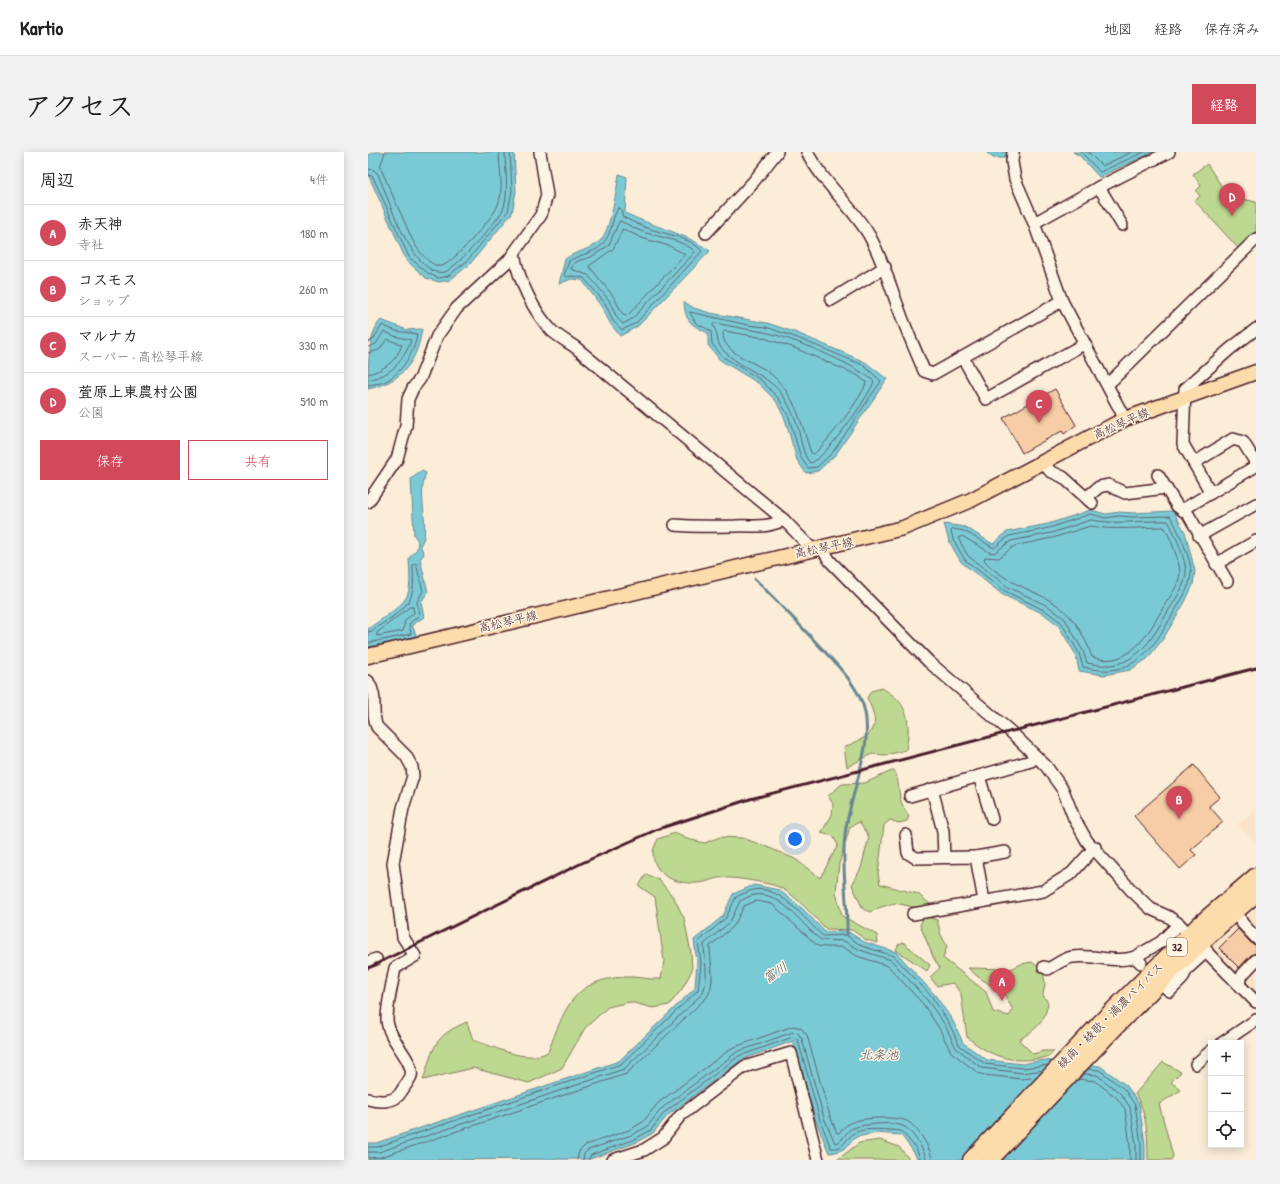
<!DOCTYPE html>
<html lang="ja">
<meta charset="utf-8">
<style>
:root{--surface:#fff;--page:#f2f2f2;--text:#202124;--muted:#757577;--line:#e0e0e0;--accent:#d1495b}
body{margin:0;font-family:"Patrick Hand","Klee One",sans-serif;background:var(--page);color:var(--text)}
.controls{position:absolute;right:12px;bottom:12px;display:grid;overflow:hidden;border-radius:0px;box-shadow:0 2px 10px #0003}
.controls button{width:36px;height:36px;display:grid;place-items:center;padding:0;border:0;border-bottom:1px solid var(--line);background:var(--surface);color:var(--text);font:20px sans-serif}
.you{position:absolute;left:427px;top:687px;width:14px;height:14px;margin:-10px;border:3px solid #fff;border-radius:50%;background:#1a73e8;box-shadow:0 0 0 6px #1a73e833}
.badge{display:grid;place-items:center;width:26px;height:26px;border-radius:50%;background:var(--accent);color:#fff;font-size:13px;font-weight:700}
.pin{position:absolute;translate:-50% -33px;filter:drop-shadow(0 1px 2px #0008)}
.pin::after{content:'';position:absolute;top:21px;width:14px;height:12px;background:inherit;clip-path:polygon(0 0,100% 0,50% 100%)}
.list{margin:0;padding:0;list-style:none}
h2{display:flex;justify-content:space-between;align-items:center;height:52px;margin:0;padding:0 16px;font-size:17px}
h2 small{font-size:13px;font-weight:400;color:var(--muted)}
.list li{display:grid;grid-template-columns:26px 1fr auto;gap:12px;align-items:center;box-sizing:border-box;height:56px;padding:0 16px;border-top:1px solid var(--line)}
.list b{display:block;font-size:15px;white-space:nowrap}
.list p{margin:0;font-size:13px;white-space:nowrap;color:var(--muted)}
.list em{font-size:13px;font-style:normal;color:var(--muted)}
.actions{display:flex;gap:8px;padding:12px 16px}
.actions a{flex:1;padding:9px 0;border:1px solid var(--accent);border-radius:0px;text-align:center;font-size:14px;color:var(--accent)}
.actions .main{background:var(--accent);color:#fff}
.icon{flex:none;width:22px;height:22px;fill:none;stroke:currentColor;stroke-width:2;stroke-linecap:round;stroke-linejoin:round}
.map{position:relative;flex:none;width:888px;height:1008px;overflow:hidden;border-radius:0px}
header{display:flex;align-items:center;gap:24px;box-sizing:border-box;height:56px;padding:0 20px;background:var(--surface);border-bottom:1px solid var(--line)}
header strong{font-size:19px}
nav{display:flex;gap:22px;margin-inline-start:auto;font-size:14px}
.intro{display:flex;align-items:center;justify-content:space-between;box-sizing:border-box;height:96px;padding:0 24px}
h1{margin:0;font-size:28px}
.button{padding:10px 18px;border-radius:0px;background:var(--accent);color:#fff;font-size:14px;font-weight:700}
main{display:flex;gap:24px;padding:0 24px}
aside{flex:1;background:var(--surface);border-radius:0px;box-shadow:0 2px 10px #0003}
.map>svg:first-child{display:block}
</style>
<header>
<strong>Kartio</strong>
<nav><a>地図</a><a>経路</a><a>保存済み</a></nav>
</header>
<div class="intro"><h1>アクセス</h1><a class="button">経路</a></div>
<main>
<aside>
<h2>周辺<small>4件</small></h2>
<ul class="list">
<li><span class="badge">A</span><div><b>赤天神</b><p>寺社</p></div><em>180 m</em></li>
<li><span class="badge">B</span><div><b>コスモス</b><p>ショップ</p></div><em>260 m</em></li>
<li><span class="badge">C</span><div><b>マルナカ</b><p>スーパー · 高松琴平線</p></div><em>330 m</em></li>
<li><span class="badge">D</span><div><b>萓原上東農村公園</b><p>公園</p></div><em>510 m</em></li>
</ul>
<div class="actions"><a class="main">保存</a><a>共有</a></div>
</aside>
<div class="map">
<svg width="888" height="1008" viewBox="0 0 888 1008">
<rect width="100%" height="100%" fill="#fbedd8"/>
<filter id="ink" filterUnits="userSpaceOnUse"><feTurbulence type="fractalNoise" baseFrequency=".025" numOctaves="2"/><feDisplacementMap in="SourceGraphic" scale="8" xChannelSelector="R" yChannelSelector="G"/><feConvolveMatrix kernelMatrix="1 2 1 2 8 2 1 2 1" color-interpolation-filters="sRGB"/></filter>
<g filter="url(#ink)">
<g fill="#fae3c9">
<polygon points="888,659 888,691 870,672"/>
<polygon points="888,756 888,842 843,795"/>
</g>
<g fill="#bdd890" stroke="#847c5e">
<polygon points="839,12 856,38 875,47 888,50 888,79 870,96 827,49 832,44 828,39 833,34 825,22"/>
<path d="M 514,536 C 519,539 525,543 529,547 C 543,561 541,581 538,598 L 518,603 L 504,602 L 479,615 L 476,595 C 505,583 515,578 499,546 L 503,539 Z"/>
<path d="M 526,618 C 534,634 527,646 541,664 L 539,669 L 531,671 L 522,668 L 516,673 L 510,722 L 512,732 L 550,742 L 563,753 L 550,756 L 527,751 L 513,755 L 502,760 L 495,757 L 484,733 L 493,716 L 501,685 L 491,670 L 482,675 L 471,712 L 468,740 L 474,764 L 509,783 L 510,791 L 498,788 L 484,778 L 458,777 C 444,763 430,745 413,736 C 404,731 361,724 350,726 C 344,727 337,731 330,731 C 311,732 286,726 285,701 C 285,697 288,691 290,687 L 307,681 L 319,687 L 337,691 L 352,685 L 375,686 L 399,695 L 427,707 L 452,726 L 470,693 L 465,684 L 453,681 L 464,663 L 465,652 L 460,644 L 474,632 L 497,631 Z"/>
<path d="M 278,722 L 291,728 L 306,746 L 316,766 L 323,801 L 324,818 L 314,837 L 301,853 L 285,856 L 262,850 L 240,855 L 217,876 L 194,916 L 161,931 L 105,916 L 55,928 C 66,895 65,884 99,870 L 105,888 C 128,895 158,912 180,900 C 197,857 204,828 256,825 C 268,824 281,828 293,827 L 296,809 L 287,745 L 271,734 Z"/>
<path d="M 556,764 L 569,768 L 573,783 L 579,794 L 575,806 L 618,840 L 625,860 L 641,864 L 645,858 L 636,842 L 609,824 L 600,816 L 643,817 L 653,812 L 664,810 L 675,819 L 677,832 L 675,843 L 680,851 C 676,872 669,876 651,888 L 665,902 L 675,899 L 686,899 L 682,904 C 649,913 625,907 599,885 L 593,842 L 585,831 L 569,834 L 562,825 L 572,816 L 566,807 L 552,773 Z"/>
<polygon points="535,790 562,813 559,819 528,798 530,793"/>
<path d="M 795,910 L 813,920 L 803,930 L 813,938 L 791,952 L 805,1004 L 803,1008 L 780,1008 C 780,987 779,959 767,942 Z"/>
<polygon points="512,988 531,995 542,1008 469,1008 491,991"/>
</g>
<g fill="#7acad5" stroke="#678691">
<polygon points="6,0 146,0 148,39 144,61 102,112 82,128 71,130 58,126 38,108 0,22 0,3"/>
<polygon points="618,0 640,0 638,6 625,6"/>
<polygon points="705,0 785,0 731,25 712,4"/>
<path d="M 251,22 L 259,25 L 257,61 C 285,75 316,80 342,99 L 270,174 L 252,184 L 242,171 L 233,154 L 214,128 L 203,127 L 191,132 L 197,107 C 208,99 223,98 233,88 C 242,78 249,37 251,22 Z"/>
<path d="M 316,150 L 326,156 L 342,161 L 399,171 L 429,181 L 497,210 L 519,227 L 468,302 L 450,319 L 438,321 L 429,308 L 417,267 L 408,249 L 390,231 L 352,208 L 340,193 L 340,181 C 323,173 317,169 316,150 Z"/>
<path d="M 13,168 L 39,178 L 54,177 C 49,211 33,230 0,237 C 0,218 0,180 13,168 Z"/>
<path d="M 54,319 L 58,321 C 48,344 64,380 52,393 L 56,402 L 52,407 L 60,440 L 53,450 L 56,465 L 44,473 L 49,485 L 0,495 L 0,477 C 9,470 35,454 39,444 C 44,433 41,418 41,406 L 49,397 L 50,389 L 46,383 L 43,327 Z"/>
<polygon points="723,358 738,362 751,360 765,361 805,359 817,380 827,419 825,433 817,450 795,487 779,507 762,518 736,523 711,519 708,503 690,473 676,462 635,443 593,410 581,389 576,372 597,375 625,392 639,380 680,372"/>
<path d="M 386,733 L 411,738 L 435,757 L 457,780 L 479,779 L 496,790 L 528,800 L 567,843 L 585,869 L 595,891 L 619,908 L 655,912 L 674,908 L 732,914 L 759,934 L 771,952 L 777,992 L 777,1008 L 550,1008 L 545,999 L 533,983 L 509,981 L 488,985 C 479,995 475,1000 461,1001 L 448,969 L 425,889 L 373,908 L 300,963 L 285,981 L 267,991 L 222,1007 L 0,1008 L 0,991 L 8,991 L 251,909 L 327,836 L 329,810 L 326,788 L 355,764 L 365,742 Z"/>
</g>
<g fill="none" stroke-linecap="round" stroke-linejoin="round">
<g stroke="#5d636f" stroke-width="1">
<path d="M 17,0 L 12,15 L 45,89 C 49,97 62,115 73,114 C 83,114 125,65 129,55 C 137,39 131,17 131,0"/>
<polyline points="713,0 732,20 776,0"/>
<polyline points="720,0 734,14 764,0"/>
<path d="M 0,17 L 6,18 L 10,22 C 22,51 37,100 62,117 C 66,120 72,121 77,120 C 88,116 133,66 136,55 C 141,36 137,19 137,0"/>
<polyline points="0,22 5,25 41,105 61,122 71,126 80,124 99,109 140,59 144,39 142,0"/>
<path d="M 250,56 L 253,57 L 255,65 C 263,69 271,73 279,76 C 296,82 322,85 334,99 L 268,171 L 254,178 L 245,169 L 237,151 L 216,126 L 204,124 L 198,125 L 196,123 L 201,109 C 212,102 230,101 237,89 C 244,80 244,66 250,56 Z"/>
<path d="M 252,69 C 260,72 267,77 275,80 C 289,85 317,88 327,100 L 264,167 L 255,172 L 249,166 L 241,148 L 220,123 L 203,117 L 205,112 L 210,109 L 223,105 L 240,94 Z"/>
<polygon points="255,77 274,86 301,94 317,102 261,162 256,164 245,144 221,114 245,97"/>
<polygon points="322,160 380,173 398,175 427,185 495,213 513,229 465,300 449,315 440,316 433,306 421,265 411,247 393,228 355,205 344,192 343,179 328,171"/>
<path d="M 348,171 C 364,175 380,177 396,180 C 425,186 484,211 506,229 C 504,241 454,311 442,311 C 434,301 433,288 430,276 C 427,265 422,255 416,245 C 402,223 375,218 357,200 C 346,190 352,184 345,173 Z"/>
<path d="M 357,179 L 396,186 L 424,195 L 489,223 L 498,230 C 496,244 458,291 446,302 L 443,301 C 433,270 427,240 399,219 C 385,209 354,201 355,181 Z"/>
<path d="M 0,190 L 5,188 L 14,173 L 28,179 L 49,182 C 47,200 33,222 16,230 C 11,232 5,232 0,233"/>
<path d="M 0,195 L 8,192 L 16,179 L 26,184 L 43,188 C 42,193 39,198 36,203 C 27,218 17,224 0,228"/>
<path d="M 0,201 L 11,198 L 19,187 L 34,193 C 28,209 17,218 0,222"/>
<path d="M 723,362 L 737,366 L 751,364 L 765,365 L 802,364 C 809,374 824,409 823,421 C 822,437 812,449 805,462 C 783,500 763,528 715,515 L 711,501 L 693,470 L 678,459 L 637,439 L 597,408 L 585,387 L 583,379 L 585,377 L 596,379 L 626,396 L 641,384 L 681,376 Z"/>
<path d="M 723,368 C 748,373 774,368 800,369 C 806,378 818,409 818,420 C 817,434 809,445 802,456 C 782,491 765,522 719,511 L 715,499 L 697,467 L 680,454 L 640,435 L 600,404 L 590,386 L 594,384 L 621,400 L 626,401 L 643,389 L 683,381 Z"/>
<path d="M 723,374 C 746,379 772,375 796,375 C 802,383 812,411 812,421 C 811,434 802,444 796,454 C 781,481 761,518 724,505 C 717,483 704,461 683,449 C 660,436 634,429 616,408 L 617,405 L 631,406 L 646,394 L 684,386 Z"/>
<polygon points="42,455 45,455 46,461 37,468 35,479 9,484 9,481"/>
<path d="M 0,480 L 4,479 C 16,470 35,460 42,447 C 47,437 45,423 45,413 L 48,411 L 55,439 L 49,450 L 51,463 L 41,472 L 43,482 L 0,491"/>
<polyline points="720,917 731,918 756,937 767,953 773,992 773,1008"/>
<polyline points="716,922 729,923 752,941 762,955 768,992 768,1008"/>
<polyline points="710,927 727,929 748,945 757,957 762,993 762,1008"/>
<path d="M 0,995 L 9,995 L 253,912 L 330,838 L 333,811 L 330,790 L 358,766 L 368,745 C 373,743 380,739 385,738 C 412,732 438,769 455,784 L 478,783 L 494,794 L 526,804 L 564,845 L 581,871 L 591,893 L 617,912 L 655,916 L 680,913"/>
<path d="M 0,1000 L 11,1000 L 256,917 L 334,842 C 342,827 336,807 336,792 L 362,770 L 372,749 C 376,747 381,744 386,743 C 413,738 435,775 453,788 L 476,789 L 492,798 L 523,808 L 560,849 L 577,873 L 588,896 L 614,916 L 654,921 L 676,918"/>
<path d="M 0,1006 L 13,1005 L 258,922 L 339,845 C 348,831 342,810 342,794 L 366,774 L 376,754 L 388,749 L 404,752 L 450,794 L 458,795 L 475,795 L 489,804 L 520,814 L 555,852 L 571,876 L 583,900 L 610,921 L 616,923 L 654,927 L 669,925"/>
<path d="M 209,1008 L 211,999 L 218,993 L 261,978 L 275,970 L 290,951 L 364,896 L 425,874 L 433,876 L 439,883 L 462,964 L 469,981 L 471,981 C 474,978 477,974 480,972 C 491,965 527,964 539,969 C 549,974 564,998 564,1008"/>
<path d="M 215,1008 L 216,1002 L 220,998 L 263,983 L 279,975 L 294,956 L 369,900 L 425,880 L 430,881 L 434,887 L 456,966 L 467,991 C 475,991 477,979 485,976 C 496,972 527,969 537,975 C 544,979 558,1000 558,1008"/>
<path d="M 220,1008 L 223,1003 L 265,988 L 283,978 L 297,960 L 371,904 L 425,885 L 430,888 L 452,968 L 463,996 C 476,998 477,987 486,981 C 496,975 521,978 533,979 L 548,996 L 553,1008"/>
</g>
<path stroke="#678691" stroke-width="3" d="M 387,427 C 411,451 435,476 458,501 C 472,516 488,533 495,553 C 508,592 481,642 477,683 C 473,716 480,750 479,783"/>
</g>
<g fill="#f6cda6" stroke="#4a1f2b">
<polygon points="687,237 708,273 696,282 694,279 654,301 635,266"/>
<polygon points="826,613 852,645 841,654 855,670 823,698 828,703 812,717 766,664"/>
<polygon points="870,777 883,791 888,793 888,801 883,803 871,816 851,796"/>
</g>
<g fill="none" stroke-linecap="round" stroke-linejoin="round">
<defs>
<g id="minor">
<path d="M 439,0 C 455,31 483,53 501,83 C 515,108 522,134 532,160 C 539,180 548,199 556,219 L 565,222 L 694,149"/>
<polyline points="645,0 644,10 647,27 666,71 694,149 757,267"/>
<polyline points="731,35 754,73"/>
<polyline points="666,71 731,35 801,0"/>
<polyline points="338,81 386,29 409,0"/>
<path d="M 146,102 C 151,129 165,159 184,179 C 191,185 200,190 207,195 L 416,368 L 444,397"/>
<polyline points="463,148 517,115"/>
<polyline points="595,206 618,247 716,192"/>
<polyline points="740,232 888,87"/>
<polyline points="675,310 682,319 695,325 724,351"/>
<polyline points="826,311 865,287 875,290 888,311"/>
<polyline points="790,323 809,354 820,362 859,429"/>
<polyline points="843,341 815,292 817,237 862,197 888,177"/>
<polyline points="719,345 731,335 740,333 757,341 798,336"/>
<polyline points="0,350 29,307 38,274 40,247 45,236 52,227 69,184 89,156 141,108 173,63 179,43 172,0"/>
<polyline points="814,358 888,314"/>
<path d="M 307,373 C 327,375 346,374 367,374 C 388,373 395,377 416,368"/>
<polyline points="831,384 888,352"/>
<polyline points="453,395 462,409 561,510 643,580 678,614 695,638 706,666 719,689 764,739 783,757 801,765 811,772 888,850"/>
<polyline points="848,412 888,389"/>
<path d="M 0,529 C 11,547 2,560 9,575 L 38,604 L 44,615 L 45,624 L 35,656 L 25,711 L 35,785 L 47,804 L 27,816 C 24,833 19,852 19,868 C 20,888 47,909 43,924 C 41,929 36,935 33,940 C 27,951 11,950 0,947"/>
<polyline points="611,624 624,667"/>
<polyline points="564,637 575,679 576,705"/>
<polyline points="542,644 663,609"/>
<polyline points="538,683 540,701 548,706 608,705 616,749"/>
<polyline points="608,705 637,700"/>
<polyline points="869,759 874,771 888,786"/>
<polyline points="545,762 675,739 704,721 727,695"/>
<polyline points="0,810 8,807"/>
<polyline points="773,811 767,805 793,790 811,772"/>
<path d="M 676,815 L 680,817 C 688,813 696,806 705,805 C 726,802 747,812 767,805"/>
<polyline points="870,832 875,822 888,808"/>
<polyline points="799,837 802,839 814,827 819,817 839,799"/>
<polyline points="854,891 888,868"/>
<polyline points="828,912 843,899"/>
<polyline points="245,1008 276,998 295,986 312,964 376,915 423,901 450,1008"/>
</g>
<polyline id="major" points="0,504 535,376 603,348 757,267 888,220"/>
<g id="highway">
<polyline points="603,1008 733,870 832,772 888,724"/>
<path d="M 622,1008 C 708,917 792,823 888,742"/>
</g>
</defs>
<use href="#minor" stroke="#4a1f2b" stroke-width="14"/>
<use href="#major" stroke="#4a1f2b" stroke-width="17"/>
<use href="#highway" stroke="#4a1f2b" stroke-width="19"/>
<use href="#minor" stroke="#fcf5e5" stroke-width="11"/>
<use href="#major" stroke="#fddcac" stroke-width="14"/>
<use href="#highway" stroke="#fddcac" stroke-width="16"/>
<polyline stroke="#4a1f2b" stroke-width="3" points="0,816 214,711 290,677 382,647 888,516"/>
</g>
</g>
<g text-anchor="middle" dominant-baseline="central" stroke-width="3" stroke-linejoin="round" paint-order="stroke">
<rect fill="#fcf5e5" stroke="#7f5f63" stroke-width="1" x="799" y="786" width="20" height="18" rx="3"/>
<g font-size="11" font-weight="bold" fill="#4a1f2b">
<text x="809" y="795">32</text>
</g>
<g font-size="12" fill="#4a1f2b" stroke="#fcf5e5">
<text transform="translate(753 271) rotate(-24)">高松琴平線</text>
<text transform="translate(456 395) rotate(-12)">高松琴平線</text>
<text transform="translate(140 469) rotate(-13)">高松琴平線</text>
<text transform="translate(742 863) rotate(-45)">綾南・綾歌・満濃バイパス</text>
</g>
<g font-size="13" font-style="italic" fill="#58525e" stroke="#fcf5e5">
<text transform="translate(407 820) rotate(-34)">富川</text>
<text x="511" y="902">北条池</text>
</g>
</g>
</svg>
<div class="controls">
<button>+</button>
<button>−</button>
<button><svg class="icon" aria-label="locate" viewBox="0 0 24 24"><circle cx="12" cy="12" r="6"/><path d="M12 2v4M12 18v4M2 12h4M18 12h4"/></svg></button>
</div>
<div class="you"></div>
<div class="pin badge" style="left:634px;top:849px">A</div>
<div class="pin badge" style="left:811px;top:667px">B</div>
<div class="pin badge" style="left:671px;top:271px">C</div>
<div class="pin badge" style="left:864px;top:64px">D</div>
</div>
</main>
